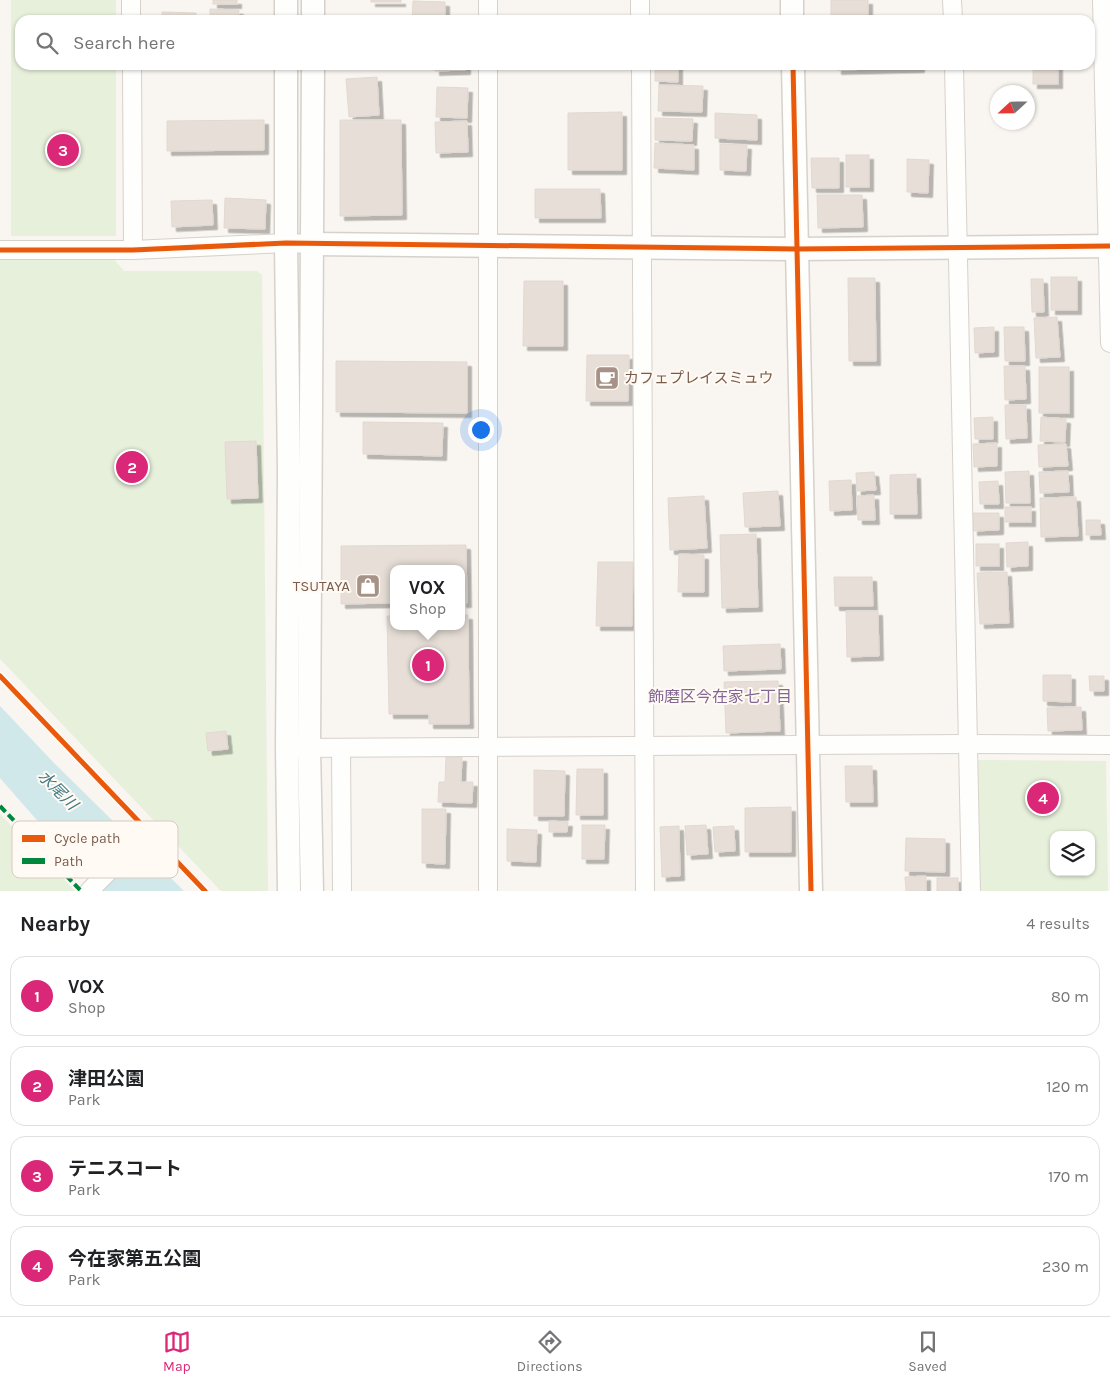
<!DOCTYPE html>
<meta charset="utf-8">
<style>
:root{--surface:#fff;--page:#f6f6f6;--text:#202124;--muted:#757577;--line:#e0e0e0;--accent:#db2777}
body{margin:0;font-family:Karla,"Noto Sans JP",sans-serif;background:var(--page);color:var(--text)}
.controls{position:absolute;right:15px;bottom:15px;display:grid;overflow:hidden;border-radius:10px;box-shadow:0 1px 4px #0004}
.controls button{width:45px;height:45px;display:grid;place-items:center;padding:0;border:0;border-bottom:1px solid var(--line);background:var(--surface);color:var(--text);font:25px sans-serif}
.compass{position:absolute;left:990px;top:85px;width:45px;height:45px;border-radius:50%;background:var(--surface);box-shadow:0 1px 4px #0004;rotate:248deg}
.you{position:absolute;left:480px;top:429px;width:18px;height:18px;margin:-12px;border:4px solid #fff;border-radius:50%;background:#1a73e8;box-shadow:0 0 0 8px #1a73e833}
.badge{display:grid;place-items:center;width:32px;height:32px;border-radius:50%;background:var(--accent);color:#fff;font-size:16px;font-weight:700}
.pin{position:absolute;translate:-50% -50%;border:2px solid #fff;box-shadow:0 1px 5px #0006}
.popup{position:absolute;left:390px;top:565px;width:75px;height:65px;box-sizing:border-box;display:grid;place-content:center;border-radius:10px;background:var(--surface);filter:drop-shadow(0 1px 4px #0005);font-size:16px;white-space:nowrap;color:var(--muted)}
.popup b{font-size:19px;color:var(--text)}
.popup::after{content:'';position:absolute;left:50%;top:100%;margin-left:-10px;border:10px solid transparent;border-top-color:var(--surface)}
.list{margin:0;padding:0;list-style:none}
h2{display:flex;justify-content:space-between;align-items:center;height:65px;margin:0;padding:0 20px;font-size:21px}
h2 small{font-size:16px;font-weight:400;color:var(--muted)}
.list li{display:grid;grid-template-columns:32px 1fr auto;gap:15px;align-items:center;box-sizing:border-box;height:80px;margin:0 10px 10px;padding:0 10px;border:1px solid var(--line);border-radius:15px}
.list b{display:block;font-size:19px;white-space:nowrap}
.list p{margin:0;font-size:16px;white-space:nowrap;color:var(--muted)}
.list em{font-size:16px;font-style:normal;color:var(--muted)}
.icon{flex:none;width:28px;height:28px;fill:none;stroke:currentColor;stroke-width:2;stroke-linecap:round;stroke-linejoin:round}
.map{position:relative;flex:none;width:1110px;height:891px;overflow:hidden}
.search{position:absolute;background:var(--surface);box-shadow:0 1px 4px #0004;left:15px;right:15px;top:15px;height:55px;display:flex;align-items:center;gap:12px;box-sizing:border-box;padding:0 18px;border-radius:15px;color:var(--muted);font-size:19px}
.sheet{height:425px;background:var(--surface)}
nav{display:flex;justify-content:space-around;align-items:center;box-sizing:border-box;height:70px;border-top:1px solid var(--line);background:var(--surface);font-size:14px;color:var(--muted)}
nav a{display:grid;justify-items:center;gap:2px}
nav .on{color:var(--accent)}
.map>svg:first-child{display:block}
</style>
<div class="map">
<svg width="1110" height="891" viewBox="0 0 1110 891">
<defs>
<filter id="shadow"><feDropShadow dx="4.5" dy="4.5" stdDeviation="0" flood-color="#0004"/></filter>
</defs>
<rect width="100%" height="100%" fill="#f9f5f0"/>
<g fill="#e7f0db" fill-rule="evenodd">
<polygon points="11,0 116,0 116,20 20,20 20,65 116,65 116,236 11,236"/>
<polygon points="113,258 124,271 257,271 262,275 268,891 221,891 0,659 0,259"/>
<path d="M 978,760 L 1106,761 L 1108,891 L 981,891 ZM 1054,835 L 1091,835 L 1091,872 L 1054,872 Z"/>
<polygon points="0,814 75,891 0,891"/>
</g>
<polygon fill="#d0e8ea" points="0,706 54,763 184,891 99,891 0,778"/>
<g fill="#e6ded7" stroke="#e2d8d2" filter="url(#shadow)">
<rect x="213" y="0" width="24" height="4"/>
<rect x="371" y="0" width="30" height="2"/>
<rect x="831" y="0" width="37" height="18"/>
<polygon points="413,1 445,2 445,20 412,20"/>
<polygon points="210,9 239,10 238,20 210,20"/>
<polygon points="162,12 196,13 196,20 162,20"/>
<polygon points="435,65 466,65 466,70 435,71"/>
<polygon points="655,65 678,65 678,82 655,81"/>
<polygon points="837,65 920,65 920,68 837,70"/>
<rect x="1033" y="65" width="25" height="19"/>
<polygon points="377,77 379,115 349,117 346,79"/>
<polygon points="659,85 703,86 702,112 658,111"/>
<polygon points="437,87 468,88 467,118 436,117"/>
<polygon points="622,112 622,170 568,170 568,113"/>
<polygon points="715,113 757,115 757,140 715,138"/>
<polygon points="655,118 693,119 692,141 655,140"/>
<polygon points="264,120 264,150 167,151 167,121"/>
<polygon points="340,120 401,120 402,215 340,216"/>
<polygon points="467,121 468,152 436,153 435,122"/>
<polygon points="655,143 694,145 694,170 654,168"/>
<polygon points="720,144 747,145 746,171 720,170"/>
<rect x="846" y="155" width="23" height="32"/>
<polygon points="811,158 839,158 839,188 812,188"/>
<polygon points="907,159 929,160 928,193 907,192"/>
<polygon points="535,189 600,189 601,218 535,218"/>
<polygon points="817,195 862,195 863,227 818,228"/>
<polygon points="225,198 266,200 265,229 224,228"/>
<polygon points="212,200 213,225 172,227 171,201"/>
<rect x="1051" y="277" width="26" height="33"/>
<polygon points="848,278 875,278 876,361 849,361"/>
<polygon points="1031,279 1043,279 1044,312 1032,312"/>
<polygon points="524,281 563,281 563,346 523,346"/>
<polygon points="1057,317 1060,357 1036,358 1034,318"/>
<polygon points="994,327 994,352 975,353 974,328"/>
<polygon points="1004,327 1024,327 1025,361 1005,361"/>
<polygon points="587,355 629,355 628,401 586,401"/>
<polygon points="336,361 467,362 467,413 336,412"/>
<polygon points="1004,366 1025,366 1026,399 1005,400"/>
<rect x="1039" y="367" width="30" height="46"/>
<polygon points="1005,405 1026,405 1027,438 1006,439"/>
<polygon points="993,417 993,439 975,439 974,418"/>
<polygon points="1041,417 1066,419 1065,442 1040,441"/>
<polygon points="363,422 443,423 442,456 363,454"/>
<polygon points="256,441 258,498 227,499 225,442"/>
<polygon points="997,443 997,466 974,467 973,444"/>
<polygon points="1066,444 1068,466 1039,467 1038,445"/>
<polygon points="1029,471 1030,503 1006,503 1005,472"/>
<polygon points="1068,471 1069,492 1040,493 1039,472"/>
<polygon points="874,472 876,490 857,491 856,473"/>
<polygon points="916,474 917,514 890,514 890,475"/>
<polygon points="851,480 852,510 830,511 829,481"/>
<polygon points="998,481 999,504 980,504 979,482"/>
<polygon points="778,491 780,526 745,527 743,493"/>
<polygon points="874,495 875,520 858,520 857,496"/>
<polygon points="704,496 707,548 670,550 668,498"/>
<polygon points="1076,497 1078,536 1041,537 1040,498"/>
<rect x="1005" y="507" width="26" height="15"/>
<polygon points="973,513 999,513 999,530 973,531"/>
<polygon points="1086,520 1100,520 1101,535 1086,535"/>
<polygon points="756,534 758,607 722,608 720,535"/>
<polygon points="1028,542 1028,566 1007,567 1006,543"/>
<rect x="976" y="544" width="23" height="22"/>
<polygon points="466,545 467,603 462,603 462,569 394,569 394,603 341,604 341,546"/>
<polygon points="679,554 704,555 704,592 678,592"/>
<polygon points="598,562 633,562 632,626 596,626"/>
<polygon points="1007,572 1009,623 980,624 977,573"/>
<polygon points="834,577 872,577 873,606 835,606"/>
<polygon points="846,611 878,611 879,656 847,657"/>
<polygon points="462,615 468,615 469,724 429,724 429,714 389,714 387,616 394,616 394,626 462,626"/>
<polygon points="780,644 781,669 724,671 723,646"/>
<polygon points="1043,675 1071,675 1071,702 1043,701"/>
<polygon points="1089,676 1104,676 1104,691 1090,691"/>
<polygon points="778,681 780,731 726,733 724,682"/>
<polygon points="1081,707 1082,730 1048,731 1047,708"/>
<polygon points="226,731 228,749 208,751 206,733"/>
<polygon points="446,757 462,757 461,782 473,782 472,803 438,802 439,782 445,782"/>
<polygon points="845,766 872,766 873,802 846,802"/>
<polygon points="577,769 603,769 603,815 576,815"/>
<polygon points="534,770 565,771 564,816 534,816"/>
<polygon points="791,807 791,852 745,852 745,808"/>
<polygon points="422,809 446,809 445,864 422,863"/>
<polygon points="549,821 568,822 567,832 549,832"/>
<polygon points="582,825 605,825 604,859 582,859"/>
<polygon points="706,825 708,854 687,855 685,826"/>
<polygon points="679,826 680,876 662,877 660,827"/>
<polygon points="734,826 735,851 715,852 713,827"/>
<polygon points="507,829 537,830 536,862 507,861"/>
<polygon points="906,838 945,839 945,872 905,871"/>
<polygon points="926,876 926,891 906,891 905,877"/>
<rect x="937" y="878" width="21" height="13"/>
</g>
<g fill="none" stroke-linecap="round" stroke-linejoin="round">
<defs>
<g id="minor">
<polyline points="131,0 131,20"/>
<polyline points="640,0 640,20"/>
<polyline points="952,0 953,20"/>
<polyline points="1102,0 1110,343"/>
<polyline points="488,20 488,0"/>
<polyline points="132,65 133,250"/>
<polyline points="488,65 488,891"/>
<polyline points="641,65 645,891"/>
<polyline points="954,65 971,891"/>
<polyline points="0,250 133,250 286,243 312,244"/>
<polyline points="298,748 968,744 1110,745"/>
<polyline points="341,748 342,891"/>
<polyline points="89,891 148,832"/>
</g>
<g id="tertiary">
<polyline points="792,0 792,20"/>
<polyline points="286,20 286,0"/>
<polyline points="313,20 313,0"/>
<polyline points="286,65 286,243 289,471 287,748 289,891"/>
<polyline points="793,65 811,891"/>
<polyline points="312,244 796,249 1110,246"/>
<polyline points="312,891 309,748 313,65"/>
</g>
</defs>
<use href="#minor" stroke="#d7d1cb" stroke-width="20"/>
<use href="#tertiary" stroke="#d7d1cb" stroke-width="25"/>
<use href="#minor" stroke="#fefefd" stroke-width="18"/>
<use href="#tertiary" stroke="#fefefd" stroke-width="22"/>
<polyline stroke="#00873e" stroke-width="4" stroke-dasharray="8 4" stroke-linecap="butt" points="0,806 81,891"/>
<defs>
<g id="cycleway">
<polyline points="793,65 811,891"/>
<polyline points="0,250 133,250 286,243 796,249 1110,246"/>
<polyline points="0,676 205,891"/>
</g>
</defs>
<use href="#cycleway" stroke="#fffaf3" stroke-width="8"/>
<use href="#cycleway" stroke="#e8590c" stroke-width="5"/>
</g>
<defs>
<symbol id="cafe-square" viewBox="-11 -11 22 22"><rect x="-9" y="-9" width="18" height="18" rx="4" fill="#a69286" stroke="#fffaf3"/><path d="M-5.5-4.5H6V0H3Q3 3.5 0 3.5H-2.5Q-5.5 3.5-5.5 0ZM3-3.2v2h1.7v-2ZM-6 4.5H4V6H-6Z" fill="#fff"/></symbol>
<symbol id="shop-square" viewBox="-11 -11 22 22"><rect x="-9" y="-9" width="18" height="18" rx="4" fill="#a69286" stroke="#fffaf3"/><path d="M-5-2.5h2.3a2.7 3.5 0 0 1 5.4 0H5L5.5 6h-11ZM-1.5-2.5h3a1.5 2.3 0 0 0-3 0Z" fill="#fff"/></symbol>
</defs>
<g fill-rule="evenodd">
<use href="#cafe-square" x="593" y="364" width="28" height="28"/>
<use href="#shop-square" x="354" y="572" width="28" height="28"/>
</g>
<g text-anchor="middle" dominant-baseline="central" stroke-width="4" stroke-linejoin="round" paint-order="stroke">
<g font-size="15" fill="#7a5c4d" stroke="#fffaf3" text-anchor="start">
<text x="624" y="378">カフェプレイスミュウ</text>
<text x="350" y="586" text-anchor="end">TSUTAYA</text>
</g>
<g font-size="16" fill="#846695" stroke="#fffaf3">
<text x="720" y="696">飾磨区今在家七丁目</text>
</g>
<g font-size="16" font-style="italic" fill="#437c86" stroke="#fffaf3">
<text transform="translate(58 790) rotate(45)">水尾川</text>
</g>
</g>
<rect x="12" y="821" width="166" height="57" rx="8" fill="#fffaf3" stroke="#d7cbc1" stroke-width="1"/>
<rect x="22" y="835" width="23" height="7" fill="#e8590c"/>
<rect x="22" y="858" width="23" height="6" fill="#00873e"/>
<g font-size="14" fill="#7a5c4d">
<text x="54" y="843">Cycle path</text>
<text x="54" y="866">Path</text>
</g>
</svg>
<div class="controls">
<button><svg class="icon" aria-label="layers" viewBox="0 0 24 24"><path d="M12 4l9 5-9 5-9-5zM3 14l9 5 9-5"/></svg></button>
</div>
<svg class="compass" viewBox="-18 -18 36 36"><path d="M0-13l5 13h-10z" fill="#e53935"/><path d="M0 13l5-13h-10z" fill="#757577"/></svg>
<div class="you"></div>
<div class="pin badge" style="left:428px;top:665px">1</div>
<div class="popup"><b>VOX</b>Shop</div>
<div class="pin badge" style="left:132px;top:467px">2</div>
<div class="pin badge" style="left:63px;top:150px">3</div>
<div class="pin badge" style="left:1043px;top:798px">4</div>
<div class="search"><svg class="icon" aria-label="search" viewBox="0 0 24 24"><circle cx="10" cy="10" r="6"/><path d="M15 15l6 6"/></svg>Search here</div>
</div>
<section class="sheet">
<h2>Nearby<small>4 results</small></h2>
<ul class="list">
<li><span class="badge">1</span><div><b>VOX</b><p>Shop</p></div><em>80 m</em></li>
<li><span class="badge">2</span><div><b>津田公園</b><p>Park</p></div><em>120 m</em></li>
<li><span class="badge">3</span><div><b>テニスコート</b><p>Park</p></div><em>170 m</em></li>
<li><span class="badge">4</span><div><b>今在家第五公園</b><p>Park</p></div><em>230 m</em></li>
</ul>
</section>
<nav>
<a class="on"><svg class="icon" aria-label="map" viewBox="0 0 24 24"><path d="M3 6l6-2 6 2 6-2v14l-6 2-6-2-6 2zM9 4v14M15 6v14"/></svg>Map</a>
<a><svg class="icon" aria-label="directions" viewBox="0 0 24 24"><path d="M12 3l9 9-9 9-9-9zM9 14v-3h6M13 9l2 2-2 2"/></svg>Directions</a>
<a><svg class="icon" aria-label="saved" viewBox="0 0 24 24"><path d="M7 4h10v16l-5-4-5 4z"/></svg>Saved</a>
</nav>
